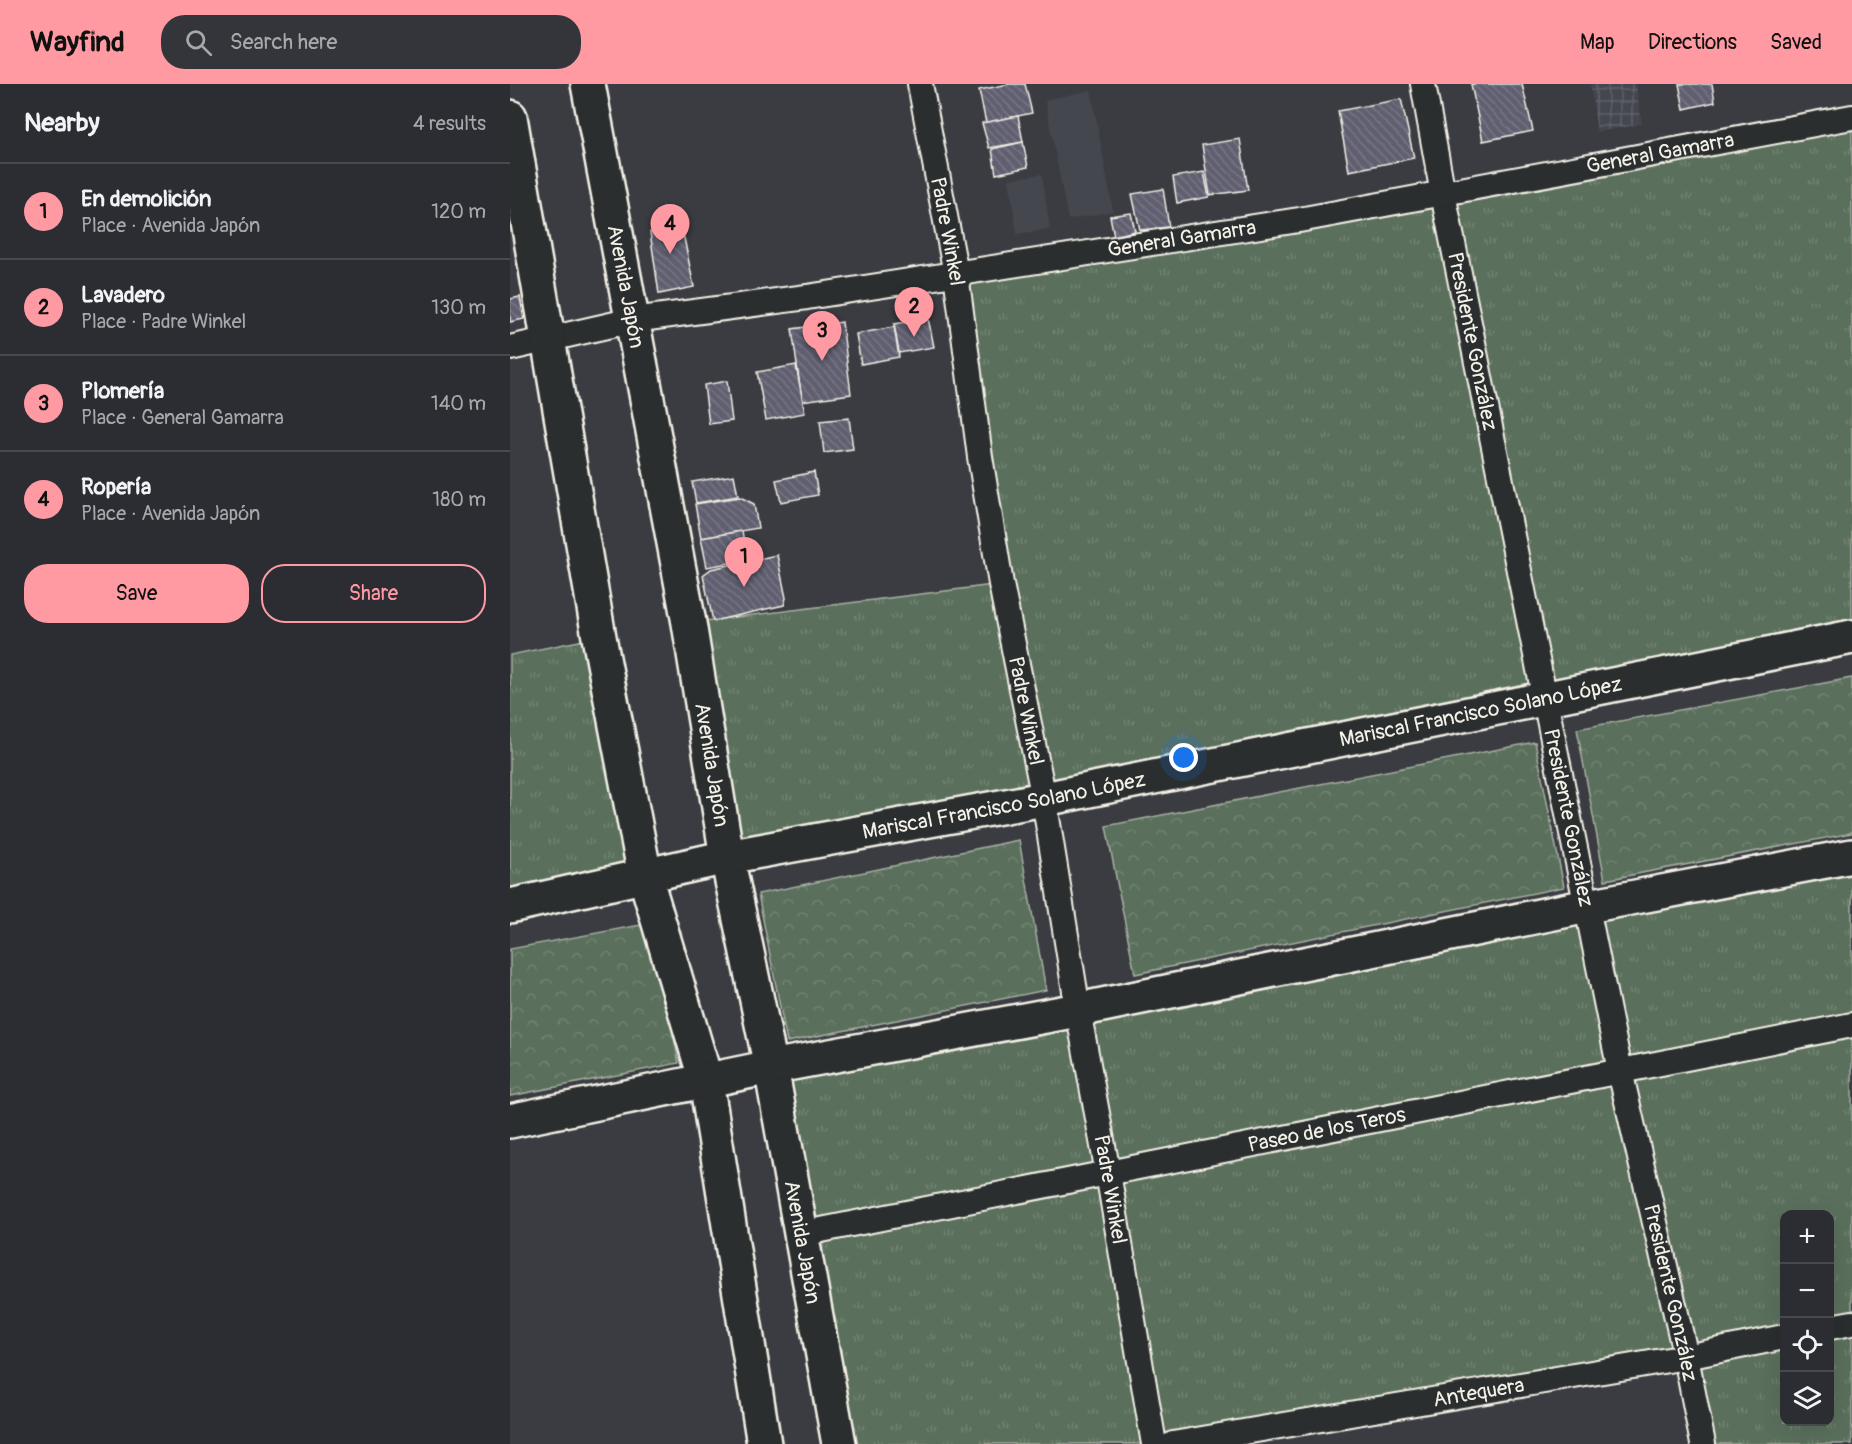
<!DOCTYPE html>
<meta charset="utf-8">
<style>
:root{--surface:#2c2d32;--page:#34353a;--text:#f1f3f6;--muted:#a6a8ac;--line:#48494d;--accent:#ff9aa2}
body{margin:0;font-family:Pangolin,sans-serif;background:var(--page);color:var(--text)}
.controls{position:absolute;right:18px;bottom:18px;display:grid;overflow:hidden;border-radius:12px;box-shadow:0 6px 24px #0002}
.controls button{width:54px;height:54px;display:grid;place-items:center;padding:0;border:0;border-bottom:2px solid var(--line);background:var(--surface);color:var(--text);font:30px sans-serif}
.you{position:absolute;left:674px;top:674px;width:21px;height:21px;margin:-15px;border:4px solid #fff;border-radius:50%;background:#1a73e8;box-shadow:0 0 0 9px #1a73e833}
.badge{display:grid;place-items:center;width:39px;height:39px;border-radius:50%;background:var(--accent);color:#111;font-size:20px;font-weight:700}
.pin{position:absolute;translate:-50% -50px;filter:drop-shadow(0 2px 3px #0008)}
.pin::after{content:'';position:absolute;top:32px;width:21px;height:18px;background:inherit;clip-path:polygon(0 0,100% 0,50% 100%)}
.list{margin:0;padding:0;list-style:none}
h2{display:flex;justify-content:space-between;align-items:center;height:78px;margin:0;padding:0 24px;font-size:26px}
h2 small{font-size:20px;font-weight:400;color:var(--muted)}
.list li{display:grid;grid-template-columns:39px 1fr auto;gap:18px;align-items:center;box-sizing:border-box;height:96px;padding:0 24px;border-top:2px solid var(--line)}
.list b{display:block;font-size:22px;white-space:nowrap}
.list p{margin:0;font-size:20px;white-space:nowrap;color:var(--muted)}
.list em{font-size:20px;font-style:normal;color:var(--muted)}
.actions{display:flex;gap:12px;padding:18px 24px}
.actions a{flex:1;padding:14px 0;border:2px solid var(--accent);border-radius:24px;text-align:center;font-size:21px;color:var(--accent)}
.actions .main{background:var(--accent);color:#111}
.icon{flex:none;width:33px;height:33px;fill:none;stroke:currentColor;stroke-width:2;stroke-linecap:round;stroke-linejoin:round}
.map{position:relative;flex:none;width:1342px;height:1360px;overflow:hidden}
header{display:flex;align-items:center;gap:36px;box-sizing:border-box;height:84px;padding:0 30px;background:var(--accent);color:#111}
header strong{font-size:28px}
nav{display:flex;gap:33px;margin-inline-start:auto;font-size:21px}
.search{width:420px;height:54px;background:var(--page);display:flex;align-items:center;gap:15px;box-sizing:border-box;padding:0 21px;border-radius:24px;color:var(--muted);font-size:22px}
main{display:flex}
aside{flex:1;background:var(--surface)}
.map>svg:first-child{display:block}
</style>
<header>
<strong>Wayfind</strong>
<div class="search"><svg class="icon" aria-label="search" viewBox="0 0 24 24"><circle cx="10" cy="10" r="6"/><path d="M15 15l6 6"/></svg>Search here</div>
<nav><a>Map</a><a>Directions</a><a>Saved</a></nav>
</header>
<main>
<aside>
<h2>Nearby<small>4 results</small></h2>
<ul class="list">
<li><span class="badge">1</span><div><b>En demolición</b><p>Place · Avenida Japón</p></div><em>120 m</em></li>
<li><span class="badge">2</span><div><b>Lavadero</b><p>Place · Padre Winkel</p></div><em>130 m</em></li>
<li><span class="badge">3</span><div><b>Plomería</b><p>Place · General Gamarra</p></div><em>140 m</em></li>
<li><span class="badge">4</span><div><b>Ropería</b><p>Place · Avenida Japón</p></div><em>180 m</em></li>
</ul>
<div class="actions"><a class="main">Save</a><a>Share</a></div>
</aside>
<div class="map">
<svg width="1342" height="1360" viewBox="0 0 1342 1360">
<defs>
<pattern id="industrial-grid" width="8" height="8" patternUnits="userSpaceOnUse" patternTransform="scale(1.5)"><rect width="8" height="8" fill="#454650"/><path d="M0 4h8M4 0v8" fill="none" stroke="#606169"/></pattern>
<pattern id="grass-tufts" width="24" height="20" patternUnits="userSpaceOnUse" patternTransform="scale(1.5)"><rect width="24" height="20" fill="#5a6f5b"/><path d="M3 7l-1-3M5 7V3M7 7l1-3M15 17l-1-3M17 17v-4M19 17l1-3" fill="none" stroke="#728473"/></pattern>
<pattern id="park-crowns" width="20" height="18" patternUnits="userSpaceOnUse" patternTransform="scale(1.5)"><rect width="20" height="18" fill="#5a6f5b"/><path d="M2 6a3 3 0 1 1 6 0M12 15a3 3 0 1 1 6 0" fill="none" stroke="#728473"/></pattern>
<pattern id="building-back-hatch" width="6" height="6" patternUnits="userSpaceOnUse" patternTransform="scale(1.5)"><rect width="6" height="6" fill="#605e70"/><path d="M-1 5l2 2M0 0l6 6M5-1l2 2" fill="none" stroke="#777684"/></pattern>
</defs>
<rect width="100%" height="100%" fill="#3a3c42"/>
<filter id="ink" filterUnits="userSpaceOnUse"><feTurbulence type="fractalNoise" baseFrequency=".0167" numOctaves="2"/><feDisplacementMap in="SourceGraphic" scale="12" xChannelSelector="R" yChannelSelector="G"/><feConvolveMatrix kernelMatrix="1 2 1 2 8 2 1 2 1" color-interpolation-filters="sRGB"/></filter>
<g filter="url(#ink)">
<g fill="#454650">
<polygon points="581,6 603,127 558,136 535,16"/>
<polygon points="532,90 540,145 507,150 499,95"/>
</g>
<polygon fill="url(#industrial-grid)" points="1080,0 1126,0 1132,40 1087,48"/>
<g fill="url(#grass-tufts)" stroke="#a7b0a2" stroke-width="1.5" fill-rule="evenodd">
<polygon points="1342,33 1342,553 217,773 179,539 491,500 446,190"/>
<polygon points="89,553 135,792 0,822 0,571"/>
<path d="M 1342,772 L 1342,1360 L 1193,1360 L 1176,1273 L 663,1360 L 329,1360 L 261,983 ZM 1274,1130 L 1320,1130 L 1320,1338 L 1274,1338 Z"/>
</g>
<g fill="url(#park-crowns)" stroke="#a7b0a2" stroke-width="1.5">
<polygon points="1342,594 1342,749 1095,796 1067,645"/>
<polygon points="1025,658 1054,803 625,890 596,742"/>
<polygon points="509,756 536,906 277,958 248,810"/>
<polygon points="141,839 169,979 0,1012 0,865"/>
</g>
<g fill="url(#building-back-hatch)" stroke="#f4f1e8" stroke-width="1.5">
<polygon points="499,0 515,0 522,29 476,39 469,6"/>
<polygon points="961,0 1012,0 1023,47 973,57"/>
<polygon points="1169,0 1202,0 1205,18 1174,25"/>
<polygon points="891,15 904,74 839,87 828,27"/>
<polygon points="508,32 513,58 479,64 472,39"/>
<polygon points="730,55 738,106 700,111 692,61"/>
<polygon points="513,58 518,83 486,90 482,65"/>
<polygon points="694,88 699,113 667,119 663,93"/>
<polygon points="653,105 659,143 630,146 622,110"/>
<polygon points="621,129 625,147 604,152 600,132"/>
<polygon points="172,144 184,203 149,210 140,148 147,150"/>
<polygon points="10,213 14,235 0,238 0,215"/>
<polygon points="418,234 424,263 389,269 384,240"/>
<polygon points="332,238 341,310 292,317 282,245"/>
<polygon points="384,243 389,273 351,280 346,250"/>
<polygon points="286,281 295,329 256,336 247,288"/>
<polygon points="217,297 222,337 199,340 194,301"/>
<polygon points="339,334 343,365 314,369 310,337"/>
<polygon points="304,388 308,411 271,418 266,396"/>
<polygon points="224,391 228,412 186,419 182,398"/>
<polygon points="230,413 244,420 248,444 191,454 185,420"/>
<polygon points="232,447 237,476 197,483 191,454"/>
<polygon points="267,471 276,514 274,521 203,537 193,491 201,485"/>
</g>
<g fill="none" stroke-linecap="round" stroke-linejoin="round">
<defs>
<g id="street">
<path id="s1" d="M 410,0 L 446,190 L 470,373 L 491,500 L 534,715 L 568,926 L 598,1089 L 644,1360"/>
<path id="s2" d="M 913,0 L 933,110 L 1110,987 L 1176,1273 L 1193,1360"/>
<path id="s3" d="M 0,264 L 123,236 L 297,213 L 789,136 L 1342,33"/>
<path id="s4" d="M 291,1150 L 1342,941"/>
<polyline points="1320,1243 1342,1239"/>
<path id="s5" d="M 663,1360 L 1176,1273 L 1274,1253"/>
</g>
<g id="secondary">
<path id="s6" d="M 78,0 L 179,539 L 217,773 L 261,983 L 329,1360"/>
<polyline points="0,33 89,553 135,792 196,997 254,1360"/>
</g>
<g id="primary">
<path id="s7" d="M 0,822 L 217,773 L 534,715 L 1342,553"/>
<polyline points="0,1037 261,983 568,926 1078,822 1342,772"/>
</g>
</defs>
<use href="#street" stroke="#f4f1e8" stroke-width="28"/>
<use href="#secondary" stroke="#f4f1e8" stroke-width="38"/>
<use href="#primary" stroke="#f4f1e8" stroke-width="38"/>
<use href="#street" stroke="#2a2d2e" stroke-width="24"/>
<use href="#secondary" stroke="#2a2d2e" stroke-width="33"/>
<use href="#primary" stroke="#2a2d2e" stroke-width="33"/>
</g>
</g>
<g text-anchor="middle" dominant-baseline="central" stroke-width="4.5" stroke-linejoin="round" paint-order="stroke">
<g font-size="21" fill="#f4f1e8" stroke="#2a2d2e">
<text stroke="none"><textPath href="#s3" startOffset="1167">General Gamarra</textPath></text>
<text stroke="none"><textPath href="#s1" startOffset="150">Padre Winkel</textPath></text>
<text stroke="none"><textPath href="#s3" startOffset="681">General Gamarra</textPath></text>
<text stroke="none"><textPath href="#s6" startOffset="206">Avenida Japón</textPath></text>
<text stroke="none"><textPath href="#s2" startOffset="262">Presidente González</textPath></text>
<text stroke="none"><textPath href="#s7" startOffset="990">Mariscal Francisco Solano López</textPath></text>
<text stroke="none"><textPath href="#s1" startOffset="636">Padre Winkel</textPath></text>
<text stroke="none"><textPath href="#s6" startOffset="692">Avenida Japón</textPath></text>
<text stroke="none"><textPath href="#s7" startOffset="504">Mariscal Francisco Solano López</textPath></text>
<text stroke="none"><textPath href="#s2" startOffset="748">Presidente González</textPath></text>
<text stroke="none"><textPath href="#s4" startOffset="536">Paseo de los Teros</textPath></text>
<text stroke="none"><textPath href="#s1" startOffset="1122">Padre Winkel</textPath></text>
<text stroke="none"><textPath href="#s6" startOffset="1178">Avenida Japón</textPath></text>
<text stroke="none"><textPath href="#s2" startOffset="1234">Presidente González</textPath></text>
<text stroke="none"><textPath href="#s5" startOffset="310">Antequera</textPath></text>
</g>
</g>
</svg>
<div class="controls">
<button>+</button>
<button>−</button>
<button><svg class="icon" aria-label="locate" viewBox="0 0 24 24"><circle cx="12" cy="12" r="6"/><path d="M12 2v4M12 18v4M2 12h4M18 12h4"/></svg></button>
<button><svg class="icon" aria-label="layers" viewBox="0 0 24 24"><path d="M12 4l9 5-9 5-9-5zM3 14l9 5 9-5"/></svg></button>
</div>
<div class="you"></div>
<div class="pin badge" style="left:234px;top:503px">1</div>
<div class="pin badge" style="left:404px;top:253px">2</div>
<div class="pin badge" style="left:312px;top:277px">3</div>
<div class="pin badge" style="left:160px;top:170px">4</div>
</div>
</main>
